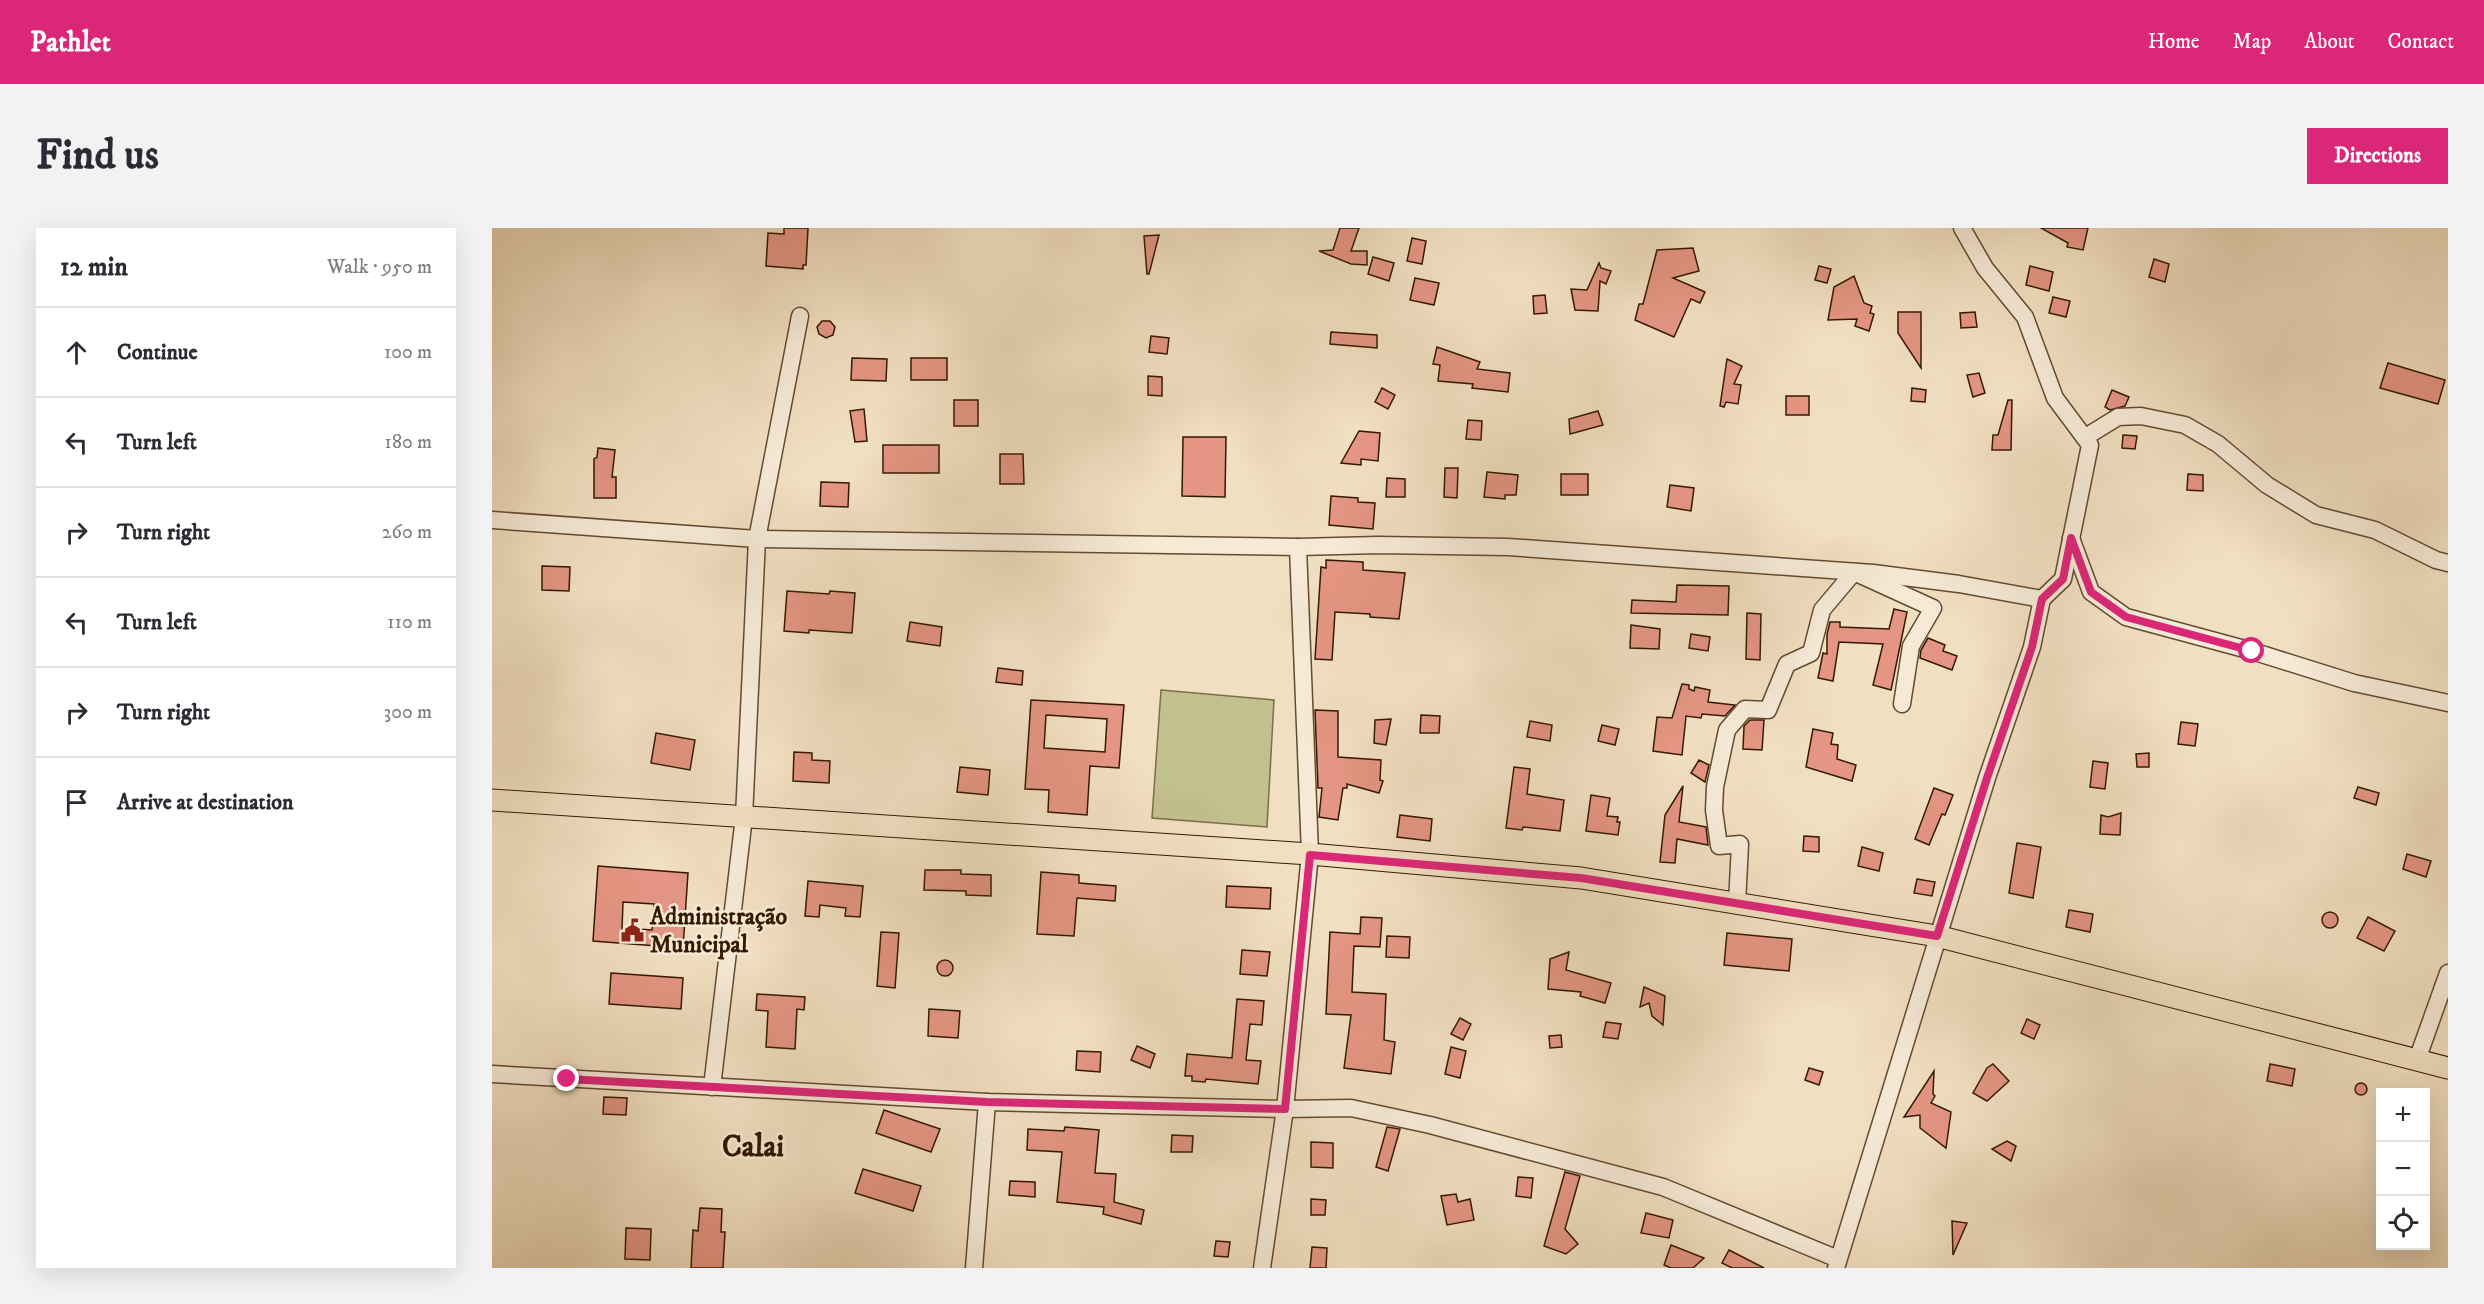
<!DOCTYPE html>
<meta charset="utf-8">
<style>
:root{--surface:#fff;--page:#f2f2f3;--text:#2b2b33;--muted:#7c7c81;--line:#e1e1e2;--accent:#db2777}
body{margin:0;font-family:"IM FELL DW Pica",serif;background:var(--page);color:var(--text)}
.controls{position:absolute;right:18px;bottom:18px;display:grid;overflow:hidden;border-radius:0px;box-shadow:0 6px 24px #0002}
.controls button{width:54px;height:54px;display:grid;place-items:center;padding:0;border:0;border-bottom:2px solid var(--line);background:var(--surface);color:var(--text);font:30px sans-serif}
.stop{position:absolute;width:18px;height:18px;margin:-14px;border:4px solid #db2777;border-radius:50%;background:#fff}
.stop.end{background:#db2777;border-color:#fff;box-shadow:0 2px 6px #0008}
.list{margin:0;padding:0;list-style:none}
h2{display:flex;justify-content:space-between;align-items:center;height:78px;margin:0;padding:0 24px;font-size:26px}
h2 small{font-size:20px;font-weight:400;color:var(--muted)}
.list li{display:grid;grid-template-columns:39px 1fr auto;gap:18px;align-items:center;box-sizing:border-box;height:90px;padding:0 24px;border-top:2px solid var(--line)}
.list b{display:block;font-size:22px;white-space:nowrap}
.list em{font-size:20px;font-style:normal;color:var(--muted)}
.icon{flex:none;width:33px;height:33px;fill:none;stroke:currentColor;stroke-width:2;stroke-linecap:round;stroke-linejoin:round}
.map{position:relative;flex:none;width:1956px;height:1040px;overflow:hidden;border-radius:0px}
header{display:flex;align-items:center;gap:36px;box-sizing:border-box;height:84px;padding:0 30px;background:var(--accent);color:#fff}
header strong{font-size:28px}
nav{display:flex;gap:33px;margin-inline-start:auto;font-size:21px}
.intro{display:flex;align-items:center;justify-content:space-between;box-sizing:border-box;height:144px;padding:0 36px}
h1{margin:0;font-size:42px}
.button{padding:15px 27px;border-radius:0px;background:var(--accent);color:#fff;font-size:21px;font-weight:700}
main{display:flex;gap:36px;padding:0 36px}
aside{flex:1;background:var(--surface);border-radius:0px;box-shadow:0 6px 24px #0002}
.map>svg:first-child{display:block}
</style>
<header>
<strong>Pathlet</strong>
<nav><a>Home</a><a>Map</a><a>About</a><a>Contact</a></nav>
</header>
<div class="intro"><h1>Find us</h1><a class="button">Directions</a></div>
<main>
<aside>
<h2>12 min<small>Walk · 950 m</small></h2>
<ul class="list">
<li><svg class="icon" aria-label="ahead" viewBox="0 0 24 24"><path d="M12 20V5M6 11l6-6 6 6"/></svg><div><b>Continue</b></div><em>100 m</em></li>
<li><svg class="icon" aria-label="left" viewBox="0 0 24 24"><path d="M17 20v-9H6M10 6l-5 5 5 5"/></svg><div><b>Turn left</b></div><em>180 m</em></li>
<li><svg class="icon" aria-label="right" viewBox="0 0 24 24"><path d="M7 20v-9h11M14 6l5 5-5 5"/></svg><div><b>Turn right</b></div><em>260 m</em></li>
<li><svg class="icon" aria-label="left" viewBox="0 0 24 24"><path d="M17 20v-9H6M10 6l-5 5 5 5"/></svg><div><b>Turn left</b></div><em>110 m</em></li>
<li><svg class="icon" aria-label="right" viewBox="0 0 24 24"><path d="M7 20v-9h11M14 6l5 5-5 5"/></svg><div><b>Turn right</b></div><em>300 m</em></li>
<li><svg class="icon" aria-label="arrive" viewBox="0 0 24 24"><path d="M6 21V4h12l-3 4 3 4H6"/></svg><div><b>Arrive at destination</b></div></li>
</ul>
</aside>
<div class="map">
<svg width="1956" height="1040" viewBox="0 0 1956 1040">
<rect width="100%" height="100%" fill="#f1dfc1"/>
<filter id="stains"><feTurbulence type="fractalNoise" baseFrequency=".00333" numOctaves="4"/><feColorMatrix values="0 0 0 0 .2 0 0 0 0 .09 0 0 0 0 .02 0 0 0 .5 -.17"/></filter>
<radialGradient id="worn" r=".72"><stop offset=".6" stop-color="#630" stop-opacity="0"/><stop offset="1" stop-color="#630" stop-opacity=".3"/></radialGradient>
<polygon fill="#c2c08e" stroke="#7b6d47" stroke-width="1.5" points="669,462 782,472 775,599 660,590"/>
<g fill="#e49583" stroke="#341a00" stroke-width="1.5" fill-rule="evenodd">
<polygon points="292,0 316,0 314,37 311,37 311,41 274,38 276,5 292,6"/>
<polygon points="848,0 867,0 859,23 875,23 875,37 859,36 827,23 841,22"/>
<polygon points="1549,0 1596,0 1591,22 1575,19 1576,15"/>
<polygon points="667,7 657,46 655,46 652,8"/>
<polygon points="920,10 934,13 930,36 915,33"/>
<polygon points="1201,20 1207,43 1181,50 1213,64 1208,75 1199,71 1182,109 1143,92 1147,76 1151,76 1165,22"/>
<polygon points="881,29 902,35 897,53 876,46"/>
<polygon points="1662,31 1677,36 1673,54 1657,49"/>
<polygon points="1107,35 1109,40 1119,43 1114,56 1108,53 1106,83 1083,82 1079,61 1095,62"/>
<polygon points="1327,38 1339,41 1335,55 1323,52"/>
<polygon points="1538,38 1561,44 1557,63 1534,57"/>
<polygon points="1362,48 1372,75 1380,78 1378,85 1382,86 1377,103 1363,98 1365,91 1336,92 1342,59"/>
<polygon points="923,50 947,55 942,77 918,72"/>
<polygon points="1053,67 1055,85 1042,86 1041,68"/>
<polygon points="1561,69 1578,73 1574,89 1557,85"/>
<polygon points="1406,84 1429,84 1429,140 1406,105"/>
<polygon points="1483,84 1485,99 1469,100 1468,85"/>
<polygon points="330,93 338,93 343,99 341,107 334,110 327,106 325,99"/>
<polygon points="839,104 885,107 885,120 838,116"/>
<polygon points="659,108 677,110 675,126 657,124"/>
<polygon points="945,119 988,134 985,141 1018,145 1016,164 980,160 981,156 946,153 948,137 941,136"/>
<polygon points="360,130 395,131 394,153 359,152"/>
<rect x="419" y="130" width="36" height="22"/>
<polygon points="1235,131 1250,138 1242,156 1249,157 1246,176 1234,174 1232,179 1228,178"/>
<polygon points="1896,135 1953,152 1946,176 1888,160"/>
<polygon points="1487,145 1493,165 1481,169 1475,147"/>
<polygon points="656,148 670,149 670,168 656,167"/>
<polygon points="890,160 903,167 896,181 883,174"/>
<polygon points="1420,160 1434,162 1433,174 1419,173"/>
<polygon points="1620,162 1637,169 1633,178 1618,182 1613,179"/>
<rect x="1294" y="168" width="23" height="19"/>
<rect x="462" y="172" width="24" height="26"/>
<polygon points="1516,172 1520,172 1519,222 1500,222 1501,207 1506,207"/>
<polygon points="372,181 375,213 363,214 358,183"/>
<polygon points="1106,183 1111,197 1078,206 1077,191"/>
<polygon points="976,192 990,193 989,212 974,211"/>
<polygon points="867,203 888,205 886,233 869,231 869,237 849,235"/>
<polygon points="1631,207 1645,208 1643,221 1630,220"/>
<polygon points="691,209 734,209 733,269 690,268"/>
<rect x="391" y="217" width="56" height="28"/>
<polygon points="106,220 123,222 120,249 124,249 124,270 102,270 102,231 105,229"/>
<polygon points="508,226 531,226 532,256 508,256"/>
<polygon points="953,240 966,240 965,270 952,269"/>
<polygon points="995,244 1026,247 1024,267 1013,267 1013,271 992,269"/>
<rect x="1069" y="246" width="27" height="21"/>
<polygon points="1696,246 1711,247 1711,263 1695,262"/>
<polygon points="895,250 913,251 913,269 894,269"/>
<polygon points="329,254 357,255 356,279 328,278"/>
<polygon points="1178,257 1202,260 1199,283 1175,279"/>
<polygon points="839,268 866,270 866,274 883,275 881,301 837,297"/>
<polygon points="834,332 871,334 871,342 913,345 907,391 878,389 878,386 843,384 840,432 823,431 829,339 834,340"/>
<polygon points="50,338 78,339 77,363 50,362"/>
<polygon points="1185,357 1237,358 1236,387 1139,385 1140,372 1184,374"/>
<polygon points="295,363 337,366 338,363 363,365 360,405 317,402 317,405 292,403"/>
<polygon points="1402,381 1415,384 1399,462 1381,457 1391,416 1347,414 1341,453 1326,450 1331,425 1335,426 1335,406 1338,394 1348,394 1348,399 1397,401"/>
<polygon points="1255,385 1269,386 1268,432 1254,431"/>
<polygon points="418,394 450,399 448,418 415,413"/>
<polygon points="1139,397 1168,401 1167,421 1138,420"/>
<polygon points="1199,406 1218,409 1216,423 1197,420"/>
<polygon points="1436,410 1453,417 1451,423 1465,428 1460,442 1428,430 1429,422"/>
<polygon points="506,440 531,443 530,457 504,454"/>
<polygon points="1190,456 1197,457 1197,461 1202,463 1203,459 1218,462 1216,474 1243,477 1233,488 1210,486 1209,490 1194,488 1190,527 1161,523 1165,489 1180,490"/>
<path d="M 539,472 L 632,477 L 627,540 L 598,538 L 595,587 L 556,584 L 557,562 L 533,561 ZM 554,487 L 615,491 L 613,524 L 552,520 Z"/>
<polygon points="823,482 846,483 846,529 889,532 888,552 891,553 887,565 855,556 855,560 851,560 846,592 827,589 830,560 826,560"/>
<polygon points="929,487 948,488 947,505 928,505"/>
<polygon points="899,491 894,517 882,515 883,492"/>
<polygon points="1258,492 1272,492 1270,522 1251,521 1252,498"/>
<polygon points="1038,493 1060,497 1058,513 1035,509"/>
<polygon points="1689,494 1706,496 1703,518 1686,516"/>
<polygon points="1110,497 1127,501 1123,517 1106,513"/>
<polygon points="1321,501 1341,505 1339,516 1346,517 1345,531 1364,537 1360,553 1314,539"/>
<polygon points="164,505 203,512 198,542 159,535"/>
<polygon points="302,524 320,525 320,532 338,533 337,555 301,553"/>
<polygon points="1657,525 1657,539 1645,539 1644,526"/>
<polygon points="1207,532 1217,537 1213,554 1199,545"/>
<polygon points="1601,533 1616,535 1613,561 1598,559"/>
<polygon points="468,539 498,542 496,567 465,564"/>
<polygon points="1022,539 1038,541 1035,566 1072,572 1068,603 1031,599 1030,602 1014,600"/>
<polygon points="1191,558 1187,594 1214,599 1216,617 1185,611 1183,635 1168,634 1173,587"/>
<polygon points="1866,559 1887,565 1884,577 1862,570"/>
<polygon points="1442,560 1461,567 1453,587 1450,586 1437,617 1423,611"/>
<polygon points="1099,567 1118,570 1115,588 1126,589 1125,594 1128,594 1126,607 1094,603"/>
<polygon points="1629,585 1628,607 1608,606 1609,587 1616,589"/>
<polygon points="908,587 940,591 938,613 905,609"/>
<polygon points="1312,608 1327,609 1327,624 1311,623"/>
<polygon points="1525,615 1549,619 1541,670 1517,665"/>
<polygon points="1370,619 1391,625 1387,643 1366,638"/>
<polygon points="1915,626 1939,633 1934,649 1911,641"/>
<path d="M 106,638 L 196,645 L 191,720 L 101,713 ZM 131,674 L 162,676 L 160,702 L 130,700 Z"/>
<polygon points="433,642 469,642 469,646 499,647 499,668 474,667 474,663 432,662"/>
<polygon points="549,644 587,647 587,655 624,658 623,673 585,670 582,708 545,706"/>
<polygon points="1425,651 1443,654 1440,668 1422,665"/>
<polygon points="316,653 371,658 368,689 353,688 354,680 328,677 327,689 313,688"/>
<polygon points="735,658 779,660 778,681 734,679"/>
<polygon points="1577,682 1601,686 1598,704 1574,699"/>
<circle cx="1838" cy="692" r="8"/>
<polygon points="869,689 890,690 888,719 862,718 860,764 894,766 892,812 903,814 899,846 852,840 859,787 834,786 838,704 868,706"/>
<polygon points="1876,689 1903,703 1892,723 1865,710"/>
<polygon points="389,704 407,705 403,760 385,758"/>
<polygon points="1235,705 1300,711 1297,743 1232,737"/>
<polygon points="895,708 918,709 917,730 894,729"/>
<polygon points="750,722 778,724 775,748 748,746"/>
<polygon points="1077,724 1074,742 1119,755 1113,775 1088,768 1089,764 1056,761 1058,731"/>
<circle cx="453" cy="740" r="8"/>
<polygon points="119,745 191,750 189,781 117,776"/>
<polygon points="1152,759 1173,768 1171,797 1160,788 1157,775 1148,779"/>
<polygon points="265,766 313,769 312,782 305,781 303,821 274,819 276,783 264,782"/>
<polygon points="745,771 772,773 770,797 758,796 754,832 769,833 766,856 714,851 713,854 700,853 700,848 693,848 695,826 740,830"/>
<polygon points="437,781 468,783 466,810 436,808"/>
<polygon points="968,790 979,796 971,812 959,806"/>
<polygon points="1535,791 1548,797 1542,811 1529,805"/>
<polygon points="1114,794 1129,796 1126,811 1111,809"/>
<polygon points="1069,807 1070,819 1058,820 1057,808"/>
<polygon points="645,818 663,826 658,840 639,832"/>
<polygon points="959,819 974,823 968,850 953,846"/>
<polygon points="585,823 609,824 608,844 584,842"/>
<polygon points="1501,836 1517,853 1495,873 1481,865 1495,840"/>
<polygon points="1778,836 1803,841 1800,858 1775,853"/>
<polygon points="1317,840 1331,844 1327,857 1313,852"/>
<polygon points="1442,843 1441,866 1443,868 1439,875 1459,884 1454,920 1428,900 1428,887 1412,889"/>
<circle cx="1869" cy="861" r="6"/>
<polygon points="112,869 135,870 134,887 111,886"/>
<polygon points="392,882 448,901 439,924 384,905"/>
<polygon points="573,899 607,902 603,945 624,946 622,974 652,982 649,996 611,986 612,979 565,974 570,924 535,922 536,901 572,903"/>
<polygon points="895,899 908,901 896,943 884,939"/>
<polygon points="680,907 701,908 700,924 679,924"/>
<polygon points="1515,913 1524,918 1519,933 1500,921"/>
<polygon points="819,914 841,915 841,940 819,939"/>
<polygon points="371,941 429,958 421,983 363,965"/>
<polygon points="1073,944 1088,948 1073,1001 1086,1016 1074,1026 1052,1018"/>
<polygon points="1026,949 1041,950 1039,970 1024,968"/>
<polygon points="518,953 543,954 543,969 517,967"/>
<polygon points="964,966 966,974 978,971 982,992 955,997 949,968"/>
<polygon points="819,971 834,972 833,987 819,987"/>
<polygon points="208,980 230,981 229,1004 233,1004 231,1040 199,1040 201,1002 206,1003"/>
<polygon points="1154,985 1181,992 1177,1010 1149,1005"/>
<polygon points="1460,993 1475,995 1461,1027"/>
<polygon points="134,1000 159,1001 158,1032 133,1031"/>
<polygon points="724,1013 738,1014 736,1029 722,1028"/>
<polygon points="1179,1017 1212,1030 1201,1040 1179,1040 1172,1037"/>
<polygon points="820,1019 835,1020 834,1040 818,1040"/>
<polygon points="1237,1022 1272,1040 1240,1040 1230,1035"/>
</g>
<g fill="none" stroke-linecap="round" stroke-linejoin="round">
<defs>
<g id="minor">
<polyline points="1600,205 1626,189 1649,188 1693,197 1726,216 1775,257 1824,287 1883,302 1944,332 1956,335"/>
<polyline points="0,292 265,311 806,319 886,317 1016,319 1381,345 1467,356 1550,371"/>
<polyline points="1579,310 1599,364 1634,389 1760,423 1862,455 1956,475"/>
<polyline points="1245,676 1248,616 1227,618 1222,582 1223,559 1235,502 1253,481 1276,482 1295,436 1319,425 1330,382 1362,344 1441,380 1419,418 1410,476"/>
<polyline points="1925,832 1956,745"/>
<polyline points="0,846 495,874 793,881 859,880 938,897 1171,959 1346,1031"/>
<polyline points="220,859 252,589 265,311 308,88"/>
<polyline points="482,1040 495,874"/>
<polyline points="770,1040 793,881 818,626 806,319"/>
<polyline points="1344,1040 1495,550 1540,419 1550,371 1571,351 1598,217 1563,170 1533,89 1493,40 1470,0"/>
</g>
<polyline id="major" points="0,572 818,626 1089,650 1445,708 1956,840"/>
</defs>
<use href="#minor" stroke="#634b30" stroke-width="19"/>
<use href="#major" stroke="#341a00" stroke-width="23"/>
<use href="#minor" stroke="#f6ead7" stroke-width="16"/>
<use href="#major" stroke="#f1dfc1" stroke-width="21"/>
</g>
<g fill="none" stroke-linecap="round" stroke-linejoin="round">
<polyline stroke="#db2777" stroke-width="8" points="75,851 495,874 793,881 818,627 1089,650 1445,708 1495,550 1540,419 1550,371 1571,351 1579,310 1599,364 1634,389 1760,423"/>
</g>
<defs>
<symbol id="civic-bare" viewBox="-9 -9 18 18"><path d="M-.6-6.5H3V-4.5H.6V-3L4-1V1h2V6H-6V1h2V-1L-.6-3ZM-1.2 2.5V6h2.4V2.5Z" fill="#8f2418" stroke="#f6ead7" stroke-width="2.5" paint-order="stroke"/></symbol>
</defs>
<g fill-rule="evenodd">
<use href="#civic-bare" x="124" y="686" width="33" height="33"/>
</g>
<g text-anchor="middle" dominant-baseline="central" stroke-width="5" stroke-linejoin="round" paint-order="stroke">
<g font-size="24" font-weight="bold" fill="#341a00" stroke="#f6ead7" text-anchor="start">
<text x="158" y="689">Administração<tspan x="158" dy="28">Municipal</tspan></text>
</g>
<g font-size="30" font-weight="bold" fill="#341a00" stroke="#f6ead7">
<text x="261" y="919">Calai</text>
</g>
</g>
<rect width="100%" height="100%" filter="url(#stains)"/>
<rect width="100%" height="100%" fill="url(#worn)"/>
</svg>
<div class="controls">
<button>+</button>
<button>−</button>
<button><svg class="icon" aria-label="locate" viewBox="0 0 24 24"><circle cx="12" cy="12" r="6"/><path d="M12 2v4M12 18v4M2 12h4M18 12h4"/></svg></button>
</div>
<div class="stop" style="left:1760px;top:423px"></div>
<div class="stop end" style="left:75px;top:851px"></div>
</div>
</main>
